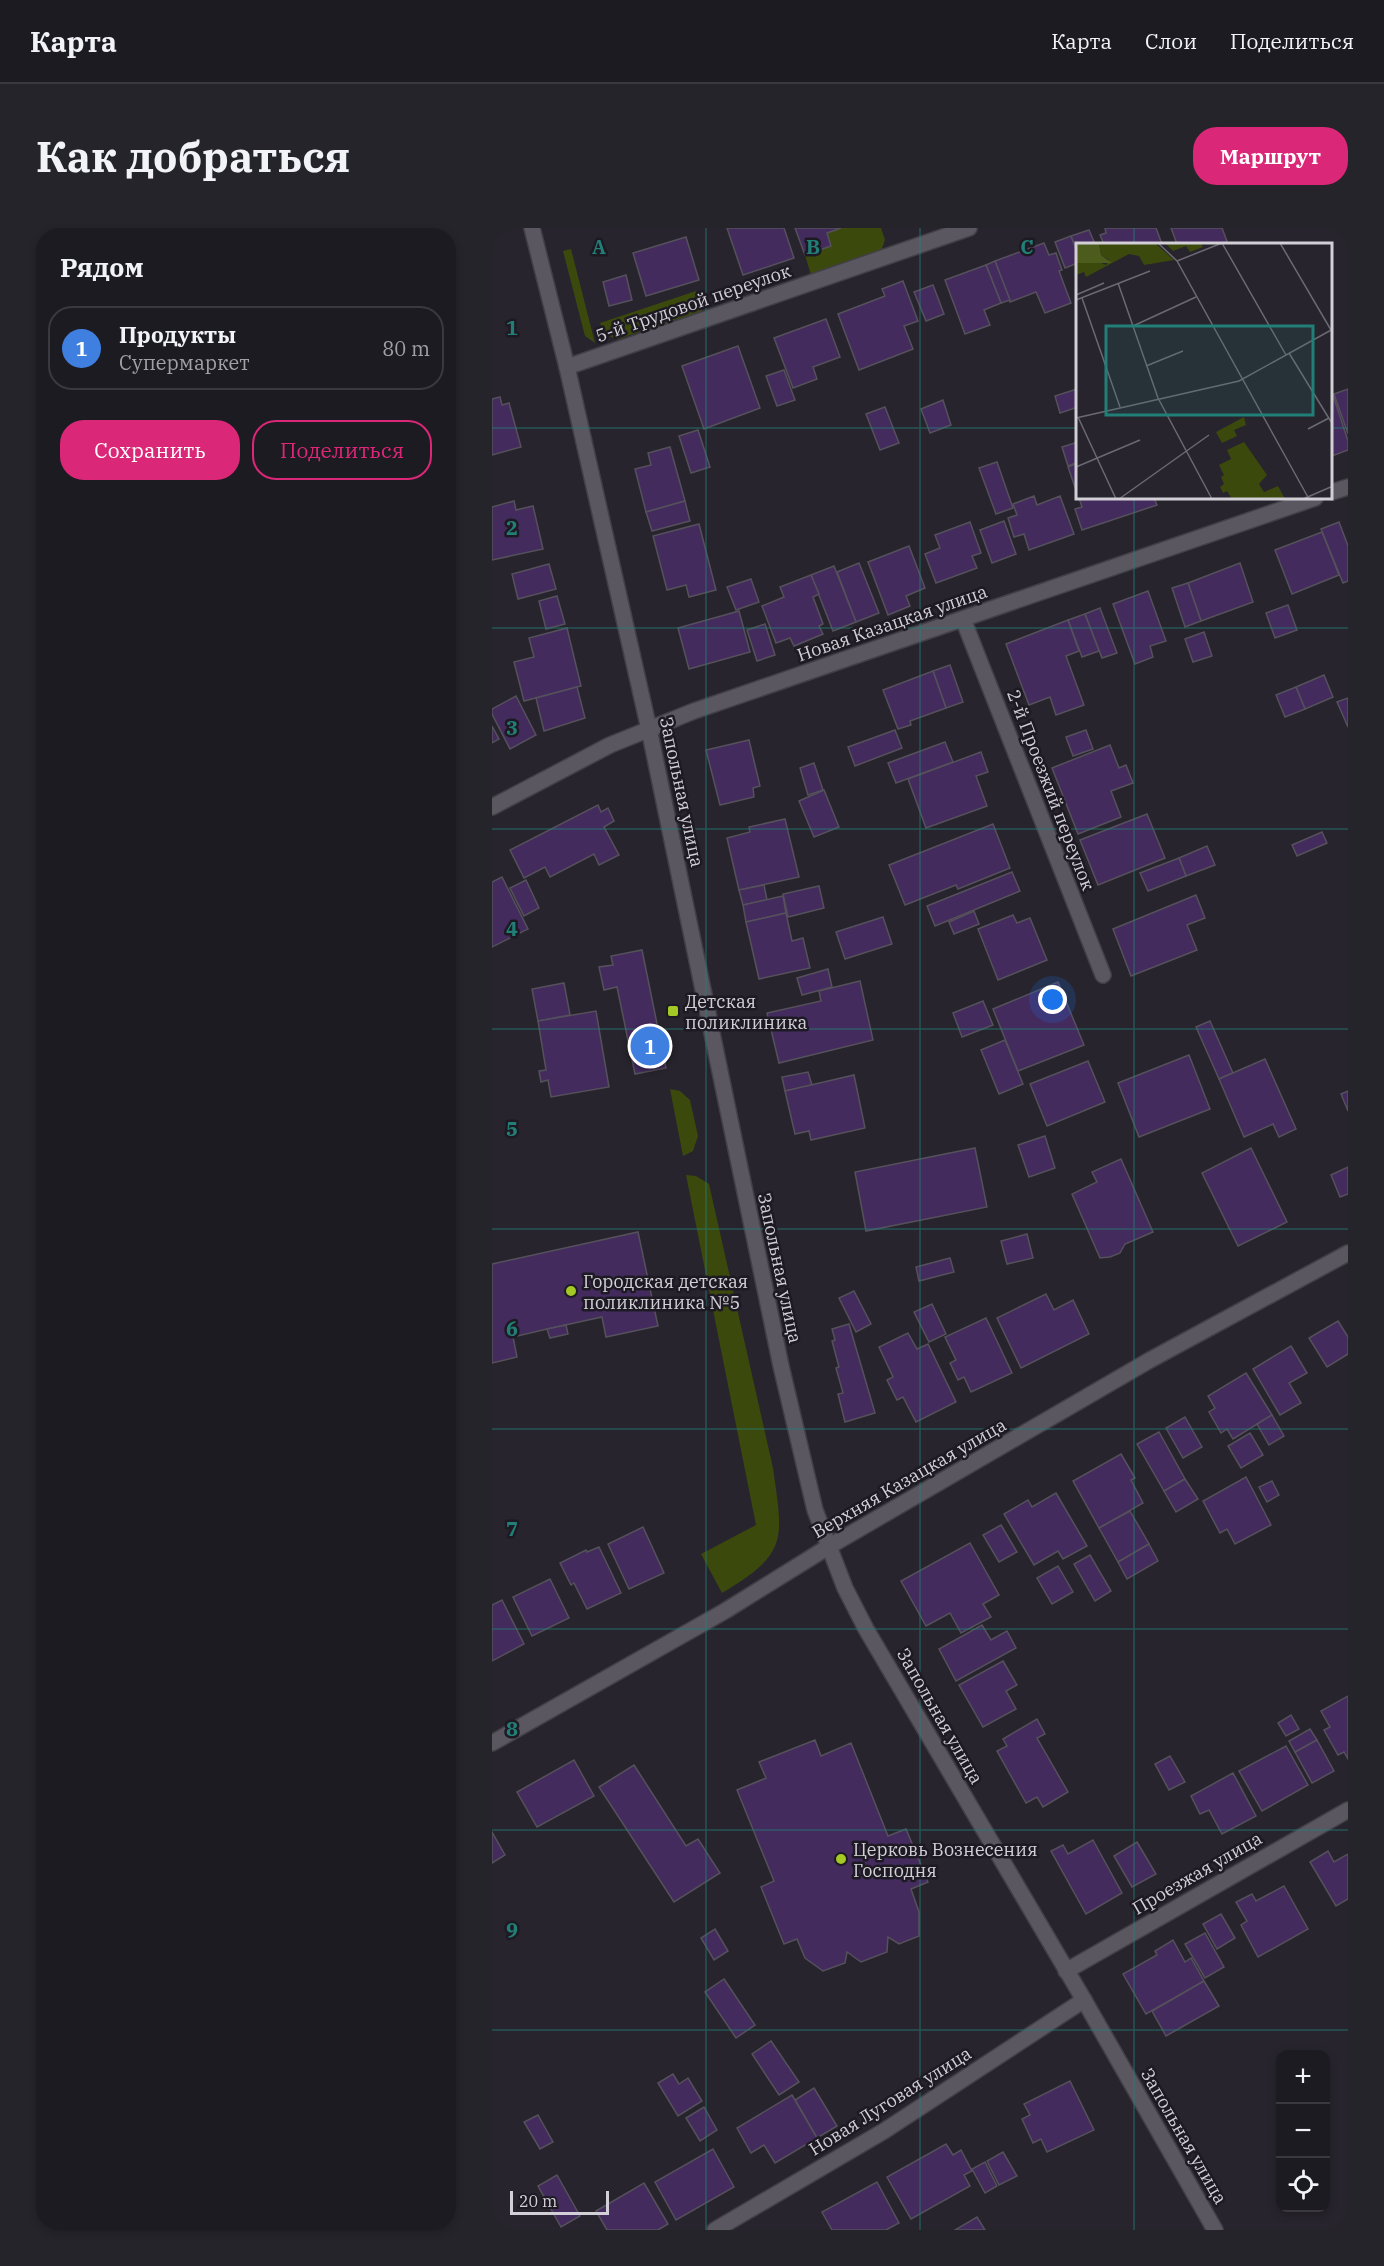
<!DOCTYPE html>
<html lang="ru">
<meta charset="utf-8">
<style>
:root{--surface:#1d1b22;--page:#25242a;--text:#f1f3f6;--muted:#a0a1a5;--line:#3b3940;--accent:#db2777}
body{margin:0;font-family:"IBM Plex Serif",serif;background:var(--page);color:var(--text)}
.controls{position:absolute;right:18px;bottom:18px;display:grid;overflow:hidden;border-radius:12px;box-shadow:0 3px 9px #0003}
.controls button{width:54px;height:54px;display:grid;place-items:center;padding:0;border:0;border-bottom:2px solid var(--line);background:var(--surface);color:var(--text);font:30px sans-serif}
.scale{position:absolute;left:18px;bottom:15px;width:99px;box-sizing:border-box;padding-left:6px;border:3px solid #d2d0d6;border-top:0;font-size:16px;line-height:21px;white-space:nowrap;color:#d2d0d6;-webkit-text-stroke:4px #1e1a23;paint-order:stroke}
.you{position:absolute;left:561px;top:772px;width:21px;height:21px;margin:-15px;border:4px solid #fff;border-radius:50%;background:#1a73e8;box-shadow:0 0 0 9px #1a73e833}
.badge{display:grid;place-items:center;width:39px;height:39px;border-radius:50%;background:var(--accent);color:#fff;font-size:20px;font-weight:700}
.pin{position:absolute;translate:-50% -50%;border:3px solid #fff;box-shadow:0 2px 6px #0006}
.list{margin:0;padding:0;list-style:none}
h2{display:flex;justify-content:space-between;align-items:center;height:78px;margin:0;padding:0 24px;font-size:26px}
h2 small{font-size:20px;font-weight:400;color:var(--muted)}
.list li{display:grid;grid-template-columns:39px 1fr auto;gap:18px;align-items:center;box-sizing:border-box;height:84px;margin:0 12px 12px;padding:0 12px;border:2px solid var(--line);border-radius:24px}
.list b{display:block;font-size:22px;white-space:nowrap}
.list p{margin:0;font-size:20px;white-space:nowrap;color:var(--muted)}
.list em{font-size:20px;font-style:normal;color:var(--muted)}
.actions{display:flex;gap:12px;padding:18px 24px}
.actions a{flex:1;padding:14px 0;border:2px solid var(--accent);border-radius:24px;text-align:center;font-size:21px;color:var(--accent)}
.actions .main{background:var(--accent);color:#fff}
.icon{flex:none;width:33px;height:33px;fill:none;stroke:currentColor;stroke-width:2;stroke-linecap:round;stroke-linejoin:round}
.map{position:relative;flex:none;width:856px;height:2002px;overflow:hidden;border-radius:24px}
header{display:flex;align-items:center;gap:36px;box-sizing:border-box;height:84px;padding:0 30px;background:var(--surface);border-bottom:2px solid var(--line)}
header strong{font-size:28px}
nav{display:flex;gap:33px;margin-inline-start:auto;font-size:21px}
.intro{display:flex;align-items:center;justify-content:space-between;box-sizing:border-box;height:144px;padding:0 36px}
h1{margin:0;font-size:42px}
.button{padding:15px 27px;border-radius:24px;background:var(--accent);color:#fff;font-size:21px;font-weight:700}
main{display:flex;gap:36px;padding:0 36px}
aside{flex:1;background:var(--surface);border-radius:24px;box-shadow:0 3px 9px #0003}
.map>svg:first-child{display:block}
</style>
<header>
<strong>Карта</strong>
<nav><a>Карта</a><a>Слои</a><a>Поделиться</a></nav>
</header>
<div class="intro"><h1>Как добраться</h1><a class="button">Маршрут</a></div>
<main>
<aside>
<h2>Рядом<small></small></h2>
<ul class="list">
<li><span class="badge" style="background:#3f7fe0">1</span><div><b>Продукты</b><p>Супермаркет</p></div><em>80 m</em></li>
</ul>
<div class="actions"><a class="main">Сохранить</a><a>Поделиться</a></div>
</aside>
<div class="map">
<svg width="856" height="2002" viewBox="0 0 856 2002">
<rect width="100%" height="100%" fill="#27242d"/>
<g fill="#3b490d">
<polygon points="349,0 389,0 393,12 389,23 319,47 313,27 339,18 335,5"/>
<polygon points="79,21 103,115 93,108 71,23"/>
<polygon points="204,63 210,83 126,111 113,107 108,95"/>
<polygon points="178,861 188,863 198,872 206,908 201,923 191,928"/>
<path d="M 194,947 L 204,948 L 217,956 L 281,1240 C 291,1312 297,1325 230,1365 L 209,1326 L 264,1297 Z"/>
</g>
<g fill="#442b5e" stroke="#55515b" stroke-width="1.5">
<polygon points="235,0 292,0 302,30 251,47"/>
<polygon points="303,0 349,0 335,5 339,18 313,27"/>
<polygon points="613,0 664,0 670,16 612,16 608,7 614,5"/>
<polygon points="679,0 730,0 736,16 685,16"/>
<polygon points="597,2 603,16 586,16 586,27 579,8"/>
<polygon points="579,8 586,27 586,35 573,40 563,14"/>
<polygon points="194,9 207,52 154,68 141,25"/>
<polygon points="552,15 557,27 564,25 570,42 567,43 579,75 553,85 544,64 518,74 503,33"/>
<polygon points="503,33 518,72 509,75 494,37"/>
<polygon points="494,37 509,75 492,82 498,97 473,106 453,52"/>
<polygon points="134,47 140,72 117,78 111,54"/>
<polygon points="411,53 426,93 412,98 421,121 367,142 346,86 393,68 390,61"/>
<polygon points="441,57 452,86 434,93 422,64"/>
<polygon points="334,91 348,129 321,139 325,151 301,160 282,110"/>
<polygon points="246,118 268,180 212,201 190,138"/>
<polygon points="292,142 303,172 285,178 274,148"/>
<polygon points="585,161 586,179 568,185 563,168"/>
<polygon points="856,161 856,206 842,166"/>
<polygon points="840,164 856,213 856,222 840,228"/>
<polygon points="8,169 10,177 17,175 29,219 0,227 0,171"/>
<polygon points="451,172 459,197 438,205 429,181"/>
<polygon points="393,179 407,215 388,222 374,186"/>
<polygon points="206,202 218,239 199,245 187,208"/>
<polygon points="586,214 586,234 576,238 570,219"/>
<polygon points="178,219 193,273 154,284 143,241 159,237 156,225"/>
<polygon points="505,234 521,280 504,286 487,240"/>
<polygon points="586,235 586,268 576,239"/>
<polygon points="542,268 545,277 568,268 582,306 537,322 532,306 522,309 516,290 525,287 521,276"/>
<polygon points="587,270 662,270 665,277 590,302 583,281 590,279"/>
<polygon points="22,273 24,282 41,278 51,321 0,332 0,279"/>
<polygon points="193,273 198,293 160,303 154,284"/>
<polygon points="512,293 524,326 500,335 488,302"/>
<polygon points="478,294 489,325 480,328 485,340 444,355 433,326 448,320 443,307"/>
<polygon points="847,294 856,318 856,353 851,355 829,301"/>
<polygon points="207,296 224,362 197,369 194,357 175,362 161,308"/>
<polygon points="830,304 847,347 800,366 783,322"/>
<polygon points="417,318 433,360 414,368 418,378 396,387 376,334"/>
<polygon points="367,335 387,385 364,394 345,344"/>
<polygon points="748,335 761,374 709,393 696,355"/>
<polygon points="57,336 64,361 26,371 20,346"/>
<polygon points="342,338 364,394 341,403 319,347"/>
<polygon points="319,347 327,366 321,369 331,396 327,398 331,406 302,418 298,410 284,415 270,378 292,369 288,359"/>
<polygon points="259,351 267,374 244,382 235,359"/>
<polygon points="696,355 709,393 693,399 680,360"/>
<polygon points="656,363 674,413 658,418 661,429 643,436 621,376"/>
<polygon points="65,368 73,396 54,401 47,373"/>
<polygon points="796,377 805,402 783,410 774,385"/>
<polygon points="608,380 625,425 610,430 593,386"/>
<polygon points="247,383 258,424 197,441 186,400"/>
<polygon points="593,386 607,423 590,429 576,392"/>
<polygon points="576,392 587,423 574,428 592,477 564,487 558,469 537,477 514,416"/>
<polygon points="273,396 283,427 265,433 255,402"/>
<polygon points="75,400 89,458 32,473 22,434 42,429 37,410"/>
<polygon points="712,404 720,428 701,434 693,411"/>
<polygon points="458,437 471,474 454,480 441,443"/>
<polygon points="441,443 454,480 418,493 419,497 406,501 391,462"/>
<polygon points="832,447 841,469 813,481 804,459"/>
<polygon points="85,459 93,490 52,503 44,470"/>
<polygon points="804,459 813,481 793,489 784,467"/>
<polygon points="24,468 44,507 18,521 0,486 0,481"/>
<polygon points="856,470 856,499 845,474"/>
<polygon points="0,498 7,511 0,515"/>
<polygon points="403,502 410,520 363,538 356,519"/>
<polygon points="594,502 601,521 581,528 574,509"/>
<polygon points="257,512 268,558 261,560 262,569 228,577 214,522"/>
<polygon points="453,514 461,534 404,555 396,535"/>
<polygon points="618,517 627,540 634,537 641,555 619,563 629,589 586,606 560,540"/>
<polygon points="489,524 496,544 484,548 495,578 434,600 416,551"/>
<polygon points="322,535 331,562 316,567 308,540"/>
<polygon points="332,562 347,599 322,609 307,573"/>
<polygon points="106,577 109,584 116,580 122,593 112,599 127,627 107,637 102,626 58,649 53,639 32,650 18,622"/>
<polygon points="655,586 673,630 606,657 588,612"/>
<polygon points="293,591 307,649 247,662 235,610 258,604 257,599"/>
<polygon points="501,596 518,640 466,661 464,657 413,677 397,637"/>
<polygon points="830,604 835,615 805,628 800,617"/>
<polygon points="715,618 723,637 694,648 687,630"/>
<polygon points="687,630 694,648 656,663 648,645"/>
<polygon points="520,644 528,663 443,698 435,678"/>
<polygon points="10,649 36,701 0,719 0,654"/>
<polygon points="34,652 47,680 32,688 18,660"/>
<polygon points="272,657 275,672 251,677 247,662"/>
<polygon points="327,658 332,680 296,689 291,666"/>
<polygon points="704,667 713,690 695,697 705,722 639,748 621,701"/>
<polygon points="291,668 294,685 254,694 251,677"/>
<polygon points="482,683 487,696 462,706 457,694"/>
<polygon points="294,685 300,713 311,710 318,740 267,751 254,694"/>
<polygon points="521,687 525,695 538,690 555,732 506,752 486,701"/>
<polygon points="391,689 400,716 353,731 344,704"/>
<polygon points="150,722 174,840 143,846 125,759 112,762 107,739 121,737 119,728"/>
<polygon points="336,741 340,759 310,767 305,750"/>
<polygon points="368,753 381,812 287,835 275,785 329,773 327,763"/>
<polygon points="566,754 592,817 526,843 501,781"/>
<polygon points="72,755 78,787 46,793 40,761"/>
<polygon points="491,773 501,797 470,809 461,785"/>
<polygon points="104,783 117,859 59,869 56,852 49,854 47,843 54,842 46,793"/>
<polygon points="718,793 741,845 727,851 704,799"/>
<polygon points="513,812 531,856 507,866 489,822"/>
<polygon points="697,827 718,881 647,909 626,855"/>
<polygon points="773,831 804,901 787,909 781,896 752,909 727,851"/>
<polygon points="596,833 613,874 555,898 538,856"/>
<polygon points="316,844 320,857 293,863 290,849"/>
<polygon points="362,847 373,900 319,912 317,903 303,906 293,863"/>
<polygon points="856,863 856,883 849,866"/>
<polygon points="553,908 563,940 537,949 526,917"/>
<polygon points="483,920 495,979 374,1003 363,944"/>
<polygon points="759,920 795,994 746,1018 710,945"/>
<polygon points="629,931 661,1004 633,1016 628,1025 618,1029 608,1030 580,966 605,954 600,944"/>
<polygon points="856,939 856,966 848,969 839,947"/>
<polygon points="146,1004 166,1098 114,1109 110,1089 55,1101 21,1109 25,1129 0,1135 0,1036"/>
<polygon points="535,1006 541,1030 515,1036 509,1013"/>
<polygon points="458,1030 462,1044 427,1053 424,1039"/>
<polygon points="362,1063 379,1096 364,1104 347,1070"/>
<polygon points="554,1066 562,1082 581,1072 597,1106 529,1140 505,1090"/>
<polygon points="440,1076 454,1106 437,1114 422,1084"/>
<polygon points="494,1090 520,1145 479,1164 472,1149 466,1152 458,1135 464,1132 453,1109"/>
<polygon points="846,1093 856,1109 856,1126 835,1139 817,1110"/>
<polygon points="357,1096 383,1185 353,1194 346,1166 351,1165 344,1140 347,1139 340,1113 343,1112 340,1101"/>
<polygon points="74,1097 76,1106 58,1110 55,1101"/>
<polygon points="416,1105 425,1121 436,1116 464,1174 424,1194 411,1169 405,1172 395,1152 401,1149 387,1119"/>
<polygon points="799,1118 815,1145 797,1155 809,1175 788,1187 761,1141"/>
<polygon points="754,1145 780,1187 741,1211 735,1201 729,1205 717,1184 723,1180 716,1168"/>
<polygon points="780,1187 792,1208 777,1217 765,1196"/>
<polygon points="693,1189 710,1219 691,1230 674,1200"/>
<polygon points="667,1204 693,1251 672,1263 645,1216"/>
<polygon points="758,1205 771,1227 749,1240 736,1218"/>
<polygon points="629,1226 643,1250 639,1252 651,1275 607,1300 581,1253"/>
<polygon points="754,1249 779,1297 743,1316 735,1301 728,1305 711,1273"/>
<polygon points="693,1251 706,1271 684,1284 672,1263"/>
<polygon points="780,1253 787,1267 775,1274 767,1259"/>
<polygon points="564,1265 595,1318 571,1331 566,1323 542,1337 512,1286 536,1272 540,1279"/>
<polygon points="638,1283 657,1316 626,1334 607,1300"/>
<polygon points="509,1297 525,1324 507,1334 491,1307"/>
<polygon points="151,1299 172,1345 137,1361 116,1316"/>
<polygon points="478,1315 507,1367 491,1376 499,1389 469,1405 458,1385 434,1398 409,1353"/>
<polygon points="657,1316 666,1333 635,1351 626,1334"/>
<polygon points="107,1319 129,1365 95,1381 82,1355 79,1357 68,1335 94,1322 95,1324"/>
<polygon points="598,1327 619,1363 603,1373 582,1336"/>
<polygon points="566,1338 581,1364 560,1376 545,1350"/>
<polygon points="58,1351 77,1390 40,1408 21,1369"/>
<polygon points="10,1372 32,1416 0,1433 0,1377"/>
<polygon points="490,1397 499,1412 515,1403 524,1420 464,1453 447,1421"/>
<polygon points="511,1433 525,1457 514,1463 524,1481 491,1499 467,1457"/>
<polygon points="856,1468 856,1531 852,1524 846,1527 832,1502 838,1499 829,1483"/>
<polygon points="799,1487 807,1501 794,1508 786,1495"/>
<polygon points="545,1491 553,1506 545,1510 576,1564 551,1579 545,1569 534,1575 505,1523 515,1518 511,1511"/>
<polygon points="818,1501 825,1512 803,1524 797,1513"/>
<polygon points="323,1512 329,1528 359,1515 396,1608 414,1601 436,1654 419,1661 427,1684 427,1708 407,1716 396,1709 395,1724 369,1734 355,1724 353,1735 331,1743 313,1730 305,1711 292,1716 269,1659 282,1653 245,1562 274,1550 267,1534"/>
<polygon points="825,1512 842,1543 820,1555 803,1524"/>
<polygon points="794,1518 816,1557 770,1583 747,1543"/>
<polygon points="678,1528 693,1554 677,1562 663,1536"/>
<polygon points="82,1532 102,1568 45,1599 25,1564"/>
<polygon points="142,1537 194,1618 206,1611 228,1645 182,1674 107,1559"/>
<polygon points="741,1545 764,1588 730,1606 717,1582 708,1586 699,1568"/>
<polygon points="0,1604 13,1627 0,1635"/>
<polygon points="601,1612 630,1665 594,1686 559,1623 571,1617 576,1626"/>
<polygon points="645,1614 664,1646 640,1659 622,1628"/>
<polygon points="836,1623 842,1634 856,1626 856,1671 844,1678 818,1634"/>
<polygon points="792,1658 816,1701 766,1729 749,1697 755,1693 744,1674 760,1666 764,1673"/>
<polygon points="729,1686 743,1710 725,1721 711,1696"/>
<polygon points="223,1701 236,1723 222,1732 209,1710"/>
<polygon points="713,1705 732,1739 713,1750 693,1716"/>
<polygon points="681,1712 693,1734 699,1730 712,1753 654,1786 631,1746 665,1727 663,1723"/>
<polygon points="232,1751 263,1797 244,1810 213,1764"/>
<polygon points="712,1753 727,1778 674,1808 660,1783"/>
<polygon points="279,1813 307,1854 287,1867 260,1826"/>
<polygon points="181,1846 187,1856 196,1850 210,1873 186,1888 166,1855"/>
<polygon points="578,1853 602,1902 555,1924 549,1911 541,1915 530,1891 538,1887 532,1876"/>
<polygon points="322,1860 345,1898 325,1910 303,1872"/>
<polygon points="300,1867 325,1910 283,1935 272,1917 259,1925 245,1900"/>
<polygon points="212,1879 225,1902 208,1913 194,1890"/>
<polygon points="46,1887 61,1914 48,1921 32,1894"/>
<polygon points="454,1916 461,1927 469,1922 480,1943 472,1947 478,1958 419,1991 395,1949"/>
<polygon points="221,1921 242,1959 184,1992 163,1954"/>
<polygon points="511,1924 525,1948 507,1957 495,1933"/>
<polygon points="493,1934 505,1958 493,1965 480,1941"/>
<polygon points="65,1947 88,1988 69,1999 46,1958"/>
<polygon points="385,1954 407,1995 394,2002 340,2002 330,1984"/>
<polygon points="152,1955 176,1996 166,2002 115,2002 104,1983"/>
<polygon points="485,1989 493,2002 463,2002"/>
</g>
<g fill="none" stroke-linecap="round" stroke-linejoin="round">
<defs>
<g id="minor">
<polyline points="75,139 477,0"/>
<polyline points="840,264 856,259"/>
<polyline points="471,391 611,747"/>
<polyline points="0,579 118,517 202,483 823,270"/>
<polyline points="336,1319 658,1132 856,1025"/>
<polyline points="574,1743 856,1582"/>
<polyline points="223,2002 392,1903 592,1772"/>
</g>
<polyline id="tertiary" points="0,1515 233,1383 336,1319"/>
<polyline id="secondary" points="40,0 75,139 157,501 289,1138 323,1282 353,1360 374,1401 592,1772 723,2002"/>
</defs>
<use href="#minor" stroke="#424047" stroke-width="18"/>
<use href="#tertiary" stroke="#424047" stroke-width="18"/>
<use href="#secondary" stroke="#424047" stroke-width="18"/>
<use href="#minor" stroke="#5b5761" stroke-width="15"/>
<use href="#tertiary" stroke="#5b5761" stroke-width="15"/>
<use href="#secondary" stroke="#5b5761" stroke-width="15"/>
</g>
<path fill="none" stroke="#227f78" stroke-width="1.5" stroke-opacity="0.55" d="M 214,0 L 214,2002M 428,0 L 428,2002M 642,0 L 642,16M 0,200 L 586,200M 840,200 L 856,200M 642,270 L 642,2002M 0,400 L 856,400M 0,601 L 856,601M 0,801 L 856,801M 0,1001 L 856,1001M 0,1201 L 856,1201M 0,1401 L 856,1401M 0,1602 L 856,1602M 0,1802 L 856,1802"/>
<g fill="#a4c824" stroke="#1e1a23" stroke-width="2">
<rect x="175" y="777" width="12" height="12" rx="3"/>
<circle cx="79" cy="1063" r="6"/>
<circle cx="349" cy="1631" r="6"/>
</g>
<g text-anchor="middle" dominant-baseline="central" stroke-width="5" stroke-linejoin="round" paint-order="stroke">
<g font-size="18" fill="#d2d0d6" stroke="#1e1a23">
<text transform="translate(201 75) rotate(-19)">5-й Трудовой переулок</text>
<text transform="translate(400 395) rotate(-19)">Новая Казацкая улица</text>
<text transform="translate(559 562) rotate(69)">2-й Проезжий переулок</text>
<text transform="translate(190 564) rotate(78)">Запольная улица</text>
<text transform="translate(288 1040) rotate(78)">Запольная улица</text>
<text transform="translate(417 1250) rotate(-30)">Верхняя Казацкая улица</text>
<text transform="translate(448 1488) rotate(60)">Запольная улица</text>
<text transform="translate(705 1645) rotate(-30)">Проезжая улица</text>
<text transform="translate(398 1873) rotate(-32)">Новая Луговая улица</text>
<text transform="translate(692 1908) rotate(60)">Запольная улица</text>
</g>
<g font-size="18" fill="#d2d0d6" stroke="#1e1a23" text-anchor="start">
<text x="193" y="773">Детская<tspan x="193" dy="21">поликлиника</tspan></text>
<text x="91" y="1053">Городская детская<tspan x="91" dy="21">поликлиника №5</tspan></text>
<text x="361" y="1621">Церковь Вознесения<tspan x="361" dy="21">Господня</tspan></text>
</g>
</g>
<g transform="translate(584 15)">
<rect width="256" height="256" fill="#27242d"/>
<path d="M 23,0 L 79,0 L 98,17 L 68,22 L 63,13 L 53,11 L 10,34 L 8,29 L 0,32 L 0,20 L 18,17 L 30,22 L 33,17 L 25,12 ZM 89,0 L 125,0 L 127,4 L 114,9 L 110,3 L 97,8 ZM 168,174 L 170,182 L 158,187 L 161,193 L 146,200 L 140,189 ZM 168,199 L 191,232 L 183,241 L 188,249 L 202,243 L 209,256 L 156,256 L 151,248 L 147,250 L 144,244 L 148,241 L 145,234 L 148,232 L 143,222 L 155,216 L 151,207 Z" fill="#3b490d"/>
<path d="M 0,0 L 23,0 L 25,12 L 36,20 L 0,20 Z" fill="#4c5c1d"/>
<path fill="none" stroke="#6b6971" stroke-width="1.5" d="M 82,0 L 101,18 L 233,256M 146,0 L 210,112M 204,0 L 255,87M 101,18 L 146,0M 42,40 L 82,155 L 136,256M 0,52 L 28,40M 6,55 L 44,164M 0,57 L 74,28M 57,83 L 120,54M 213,110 L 257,182M 70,123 L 107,108M 2,174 L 40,256M 0,175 L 163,138 L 257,86M 232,186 L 253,175M 0,224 L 64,197M 43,256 L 133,192M 227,256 L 257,243"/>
<path fill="#227f78" fill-opacity="0.15" stroke="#227f78" stroke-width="3" d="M 30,83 L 237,83 L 237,172 L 30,172 Z"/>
<rect width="256" height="256" fill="none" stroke="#d2d0d6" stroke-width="3"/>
</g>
<g font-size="20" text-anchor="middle" font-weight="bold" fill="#227f78" stroke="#1e1a23" stroke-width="5" stroke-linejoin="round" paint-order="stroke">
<text x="107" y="26">A</text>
<text x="321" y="26">B</text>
<text x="535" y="26">C</text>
<text x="20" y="107">1</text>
<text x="20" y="307">2</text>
<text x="20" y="507">3</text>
<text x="20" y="708">4</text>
<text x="20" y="908">5</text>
<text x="20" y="1108">6</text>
<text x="20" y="1308">7</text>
<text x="20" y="1508">8</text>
<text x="20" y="1709">9</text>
</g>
</svg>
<div class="controls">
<button>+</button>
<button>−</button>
<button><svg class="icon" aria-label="locate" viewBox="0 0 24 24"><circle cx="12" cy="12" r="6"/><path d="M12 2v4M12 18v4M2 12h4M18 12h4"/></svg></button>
</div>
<div class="scale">20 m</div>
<div class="you"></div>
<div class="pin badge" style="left:158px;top:818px;background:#3f7fe0">1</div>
</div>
</main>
